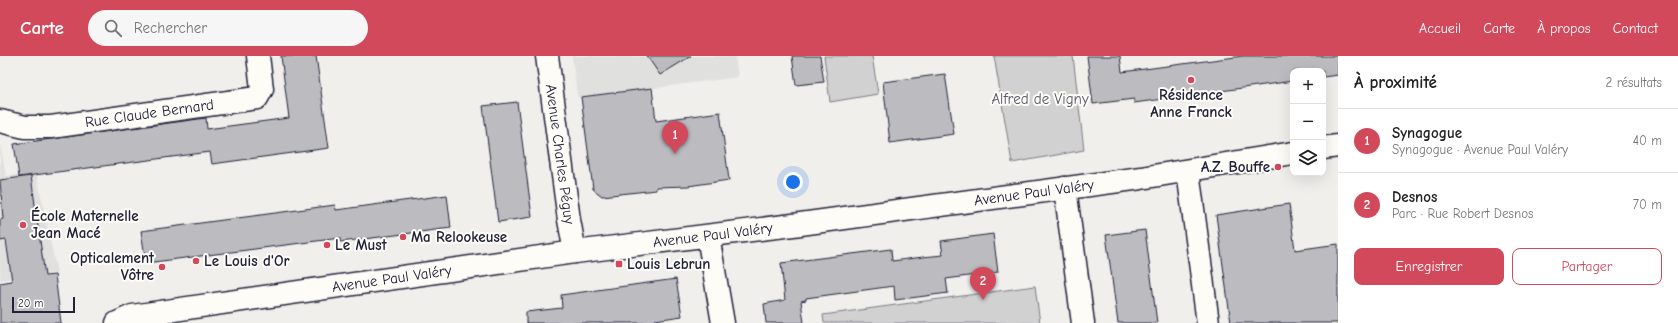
<!DOCTYPE html>
<html lang="fr">
<meta charset="utf-8">
<style>
:root{--surface:#fff;--page:#f6f6f6;--text:#222;--muted:#767676;--line:#e0e0e0;--accent:#d1495b}
body{margin:0;font-family:"Comic Neue",sans-serif;background:var(--page);color:var(--text)}
.controls{position:absolute;right:12px;top:12px;display:grid;overflow:hidden;border-radius:8px;box-shadow:0 4px 16px #0002}
.controls button{width:36px;height:36px;display:grid;place-items:center;padding:0;border:0;border-bottom:1px solid var(--line);background:var(--surface);color:var(--text);font:20px sans-serif}
.scale{position:absolute;left:12px;bottom:10px;width:63px;box-sizing:border-box;padding-left:4px;border:2px solid #22223b;border-top:0;font-size:11px;line-height:14px;white-space:nowrap;color:#22223b;-webkit-text-stroke:3px #fdfcf7;paint-order:stroke}
.you{position:absolute;left:793px;top:126px;width:14px;height:14px;margin:-10px;border:3px solid #fff;border-radius:50%;background:#1a73e8;box-shadow:0 0 0 6px #1a73e833}
.badge{display:grid;place-items:center;width:26px;height:26px;border-radius:50%;background:var(--accent);color:#fff;font-size:13px;font-weight:700}
.pin{position:absolute;translate:-50% -33px;filter:drop-shadow(0 1px 2px #0008)}
.pin::after{content:'';position:absolute;top:21px;width:14px;height:12px;background:inherit;clip-path:polygon(0 0,100% 0,50% 100%)}
.list{margin:0;padding:0;list-style:none}
h2{display:flex;justify-content:space-between;align-items:center;height:52px;margin:0;padding:0 16px;font-size:17px}
h2 small{font-size:13px;font-weight:400;color:var(--muted)}
.list li{display:grid;grid-template-columns:26px 1fr auto;gap:12px;align-items:center;box-sizing:border-box;height:64px;padding:0 16px;border-top:1px solid var(--line)}
.list b{display:block;font-size:15px;white-space:nowrap}
.list p{margin:0;font-size:13px;white-space:nowrap;color:var(--muted)}
.list em{font-size:13px;font-style:normal;color:var(--muted)}
.actions{display:flex;gap:8px;padding:12px 16px}
.actions a{flex:1;padding:9px 0;border:1px solid var(--accent);border-radius:8px;text-align:center;font-size:14px;color:var(--accent)}
.actions .main{background:var(--accent);color:#fff}
.icon{flex:none;width:22px;height:22px;fill:none;stroke:currentColor;stroke-width:2;stroke-linecap:round;stroke-linejoin:round}
.map{position:relative;flex:none;width:1338px;height:267px;overflow:hidden}
header{display:flex;align-items:center;gap:24px;box-sizing:border-box;height:56px;padding:0 20px;background:var(--accent);color:#fff}
header strong{font-size:19px}
nav{display:flex;gap:22px;margin-inline-start:auto;font-size:14px}
.search{width:280px;height:36px;background:var(--page);display:flex;align-items:center;gap:10px;box-sizing:border-box;padding:0 14px;border-radius:22px;color:var(--muted);font-size:15px}
main{display:flex}
aside{flex:1;background:var(--surface)}
.map>svg:first-child{display:block}
</style>
<header>
<strong>Carte</strong>
<div class="search"><svg class="icon" aria-label="search" viewBox="0 0 24 24"><circle cx="10" cy="10" r="6"/><path d="M15 15l6 6"/></svg>Rechercher</div>
<nav><a>Accueil</a><a>Carte</a><a>À propos</a><a>Contact</a></nav>
</header>
<main>
<div class="map">
<svg width="1338" height="267" viewBox="0 0 1338 267">
<rect width="100%" height="100%" fill="#f0efec"/>
<filter id="ink" filterUnits="userSpaceOnUse"><feTurbulence type="fractalNoise" baseFrequency=".025" numOctaves="2"/><feDisplacementMap in="SourceGraphic" scale="8" xChannelSelector="R" yChannelSelector="G"/><feConvolveMatrix kernelMatrix="1 2 1 2 8 2 1 2 1" color-interpolation-filters="sRGB"/></filter>
<g filter="url(#ink)">
<g fill="#e0e0df">
<polygon points="572,0 735,0 738,21 579,42 577,39"/>
<polygon points="0,87 6,120 36,116 57,217 0,224"/>
</g>
<g fill="#d2d1d1" stroke="#7a7a86">
<polygon points="824,0 872,0 878,38 830,46"/>
<polygon points="994,0 1073,0 1084,94 1012,107"/>
<polygon points="1035,230 1040,267 824,267 823,259"/>
</g>
<g fill="#bcbcc0" stroke="#22223b">
<polygon points="281,0 316,0 329,92 212,108 210,96 19,121 14,88 206,62 207,73 289,62"/>
<polygon points="647,0 691,0 660,19"/>
<polygon points="792,0 820,0 824,26 796,29"/>
<polygon points="1087,0 1120,0 1122,16 1243,0 1338,0 1338,19 1323,21 1323,15 1293,15 1293,25 1134,47 1134,43 1093,48"/>
<polygon points="945,18 954,78 890,87 883,26"/>
<polygon points="652,32 656,65 720,56 729,124 688,130 656,131 656,134 602,140 593,133 581,41"/>
<polygon points="517,46 532,161 498,166 483,50"/>
<polygon points="31,120 45,220 55,219 61,267 0,267 0,227 12,225 6,184 0,185 0,164 3,163 0,124"/>
<polygon points="447,139 451,172 340,186 340,182 146,207 141,175 335,149 336,154"/>
<polygon points="1289,148 1295,194 1338,188 1338,267 1231,267 1216,159"/>
<polygon points="1145,174 1157,267 1118,267 1106,179"/>
<polygon points="993,178 998,216 946,223 948,237 895,244 894,230 806,242 806,244 801,245 804,267 766,267 764,248 785,244 781,207 891,193 892,205 923,201 943,199 941,185"/>
<polygon points="676,223 682,260 655,264 656,267 526,267 526,256 562,252 561,239"/>
</g>
<g fill="none" stroke-linecap="round" stroke-linejoin="round">
<defs>
<g id="minor">
<path id="s1" d="M 547,0 L 569,164 L 575,196"/>
<path id="s2" d="M 0,65 L 25,71 L 51,71 L 257,42 L 262,33 L 258,0"/>
<polyline points="1323,92 1338,90"/>
<polyline points="1188,115 1208,267"/>
<polyline points="1065,132 1083,267"/>
<polyline points="708,180 723,267"/>
<path id="s3" d="M 117,267 L 132,260 L 575,196 L 793,169 L 1141,122 L 1293,97"/>
</g>
</defs>
<use href="#minor" stroke="#22223b" stroke-width="25"/>
<use href="#minor" stroke="#fdfcf7" stroke-width="22"/>
</g>
</g>
<g fill="#d1495b" stroke="#fdfcf7" stroke-width="1.5">
<circle cx="1191" cy="24" r="4"/>
<circle cx="1278" cy="111" r="4"/>
<circle cx="23" cy="169" r="4"/>
<circle cx="403" cy="181" r="4"/>
<circle cx="327" cy="189" r="4"/>
<circle cx="196" cy="205" r="4"/>
<rect x="615" y="204" width="8" height="8" rx="2"/>
<circle cx="162" cy="211" r="4"/>
</g>
<g text-anchor="middle" dominant-baseline="central" stroke-width="4" stroke-linejoin="round" paint-order="stroke">
<g font-size="15" font-weight="bold" fill="#22223b" stroke="#fdfcf7" text-anchor="start">
<text x="1191" y="39" text-anchor="middle">Résidence<tspan x="1191" dy="17">Anne Franck</tspan></text>
<text x="1270" y="111" text-anchor="end">A.Z. Bouffe</text>
<text x="31" y="160">École Maternelle<tspan x="31" dy="17">Jean Macé</tspan></text>
<text x="411" y="181">Ma Relookeuse</text>
<text x="335" y="189">Le Must</text>
<text x="154" y="202" text-anchor="end">Opticalement<tspan x="154" dy="17">Vôtre</tspan></text>
<text x="204" y="205">Le Louis d'Or</text>
<text x="627" y="208">Louis Lebrun</text>
</g>
<g font-size="15" fill="#575768" stroke="#fdfcf7">
<text x="1040" y="43">Alfred de Vigny</text>
</g>
<g font-size="15" fill="#22223b" stroke="#fdfcf7">
<text stroke="none"><textPath href="#s2" startOffset="151">Rue Claude Bernard</textPath></text>
<text stroke="none"><textPath href="#s1" startOffset="99">Avenue Charles Péguy</textPath></text>
<text stroke="none"><textPath href="#s3" startOffset="927">Avenue Paul Valéry</textPath></text>
<text stroke="none"><textPath href="#s3" startOffset="603">Avenue Paul Valéry</textPath></text>
<text stroke="none"><textPath href="#s3" startOffset="279">Avenue Paul Valéry</textPath></text>
</g>
</g>
</svg>
<div class="controls">
<button>+</button>
<button>−</button>
<button><svg class="icon" aria-label="layers" viewBox="0 0 24 24"><path d="M12 4l9 5-9 5-9-5zM3 14l9 5 9-5"/></svg></button>
</div>
<div class="scale">20 m</div>
<div class="you"></div>
<div class="pin badge" style="left:675px;top:98px">1</div>
<div class="pin badge" style="left:983px;top:244px">2</div>
</div>
<aside>
<h2>À proximité<small>2 résultats</small></h2>
<ul class="list">
<li><span class="badge">1</span><div><b>Synagogue</b><p>Synagogue · Avenue Paul Valéry</p></div><em>40 m</em></li>
<li><span class="badge">2</span><div><b>Desnos</b><p>Parc · Rue Robert Desnos</p></div><em>70 m</em></li>
</ul>
<div class="actions"><a class="main">Enregistrer</a><a>Partager</a></div>
</aside>
</main>
